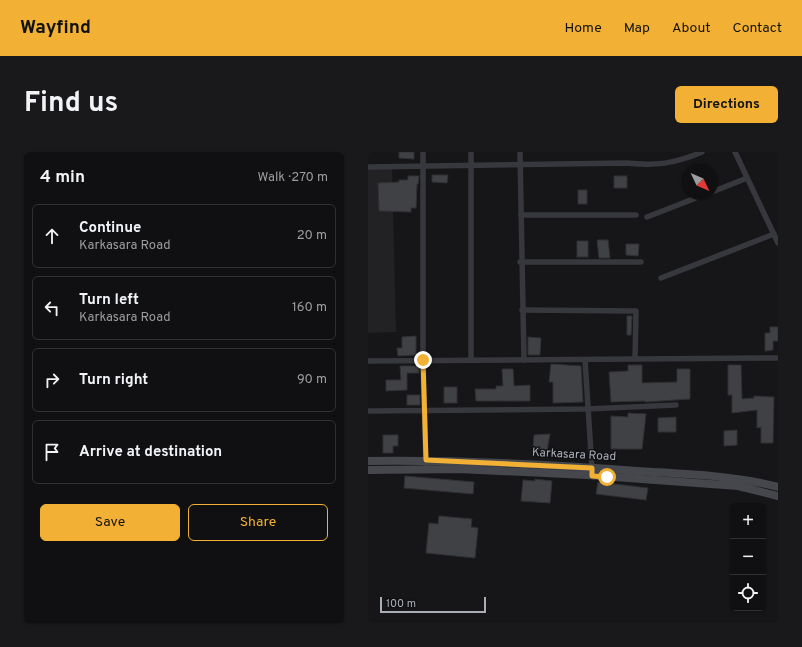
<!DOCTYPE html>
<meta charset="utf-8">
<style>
:root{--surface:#101012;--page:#19191b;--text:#f1f3f6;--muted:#9c9d9f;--line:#303032;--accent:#f2b134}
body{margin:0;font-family:Overpass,sans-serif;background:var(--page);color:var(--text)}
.controls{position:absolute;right:12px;bottom:12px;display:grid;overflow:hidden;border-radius:6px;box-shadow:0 1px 3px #0004}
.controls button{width:36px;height:36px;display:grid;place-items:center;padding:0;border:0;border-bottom:1px solid var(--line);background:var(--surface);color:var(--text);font:20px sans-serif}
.compass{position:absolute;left:314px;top:12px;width:36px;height:36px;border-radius:50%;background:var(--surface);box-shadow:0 1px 3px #0004;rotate:134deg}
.scale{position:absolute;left:12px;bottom:10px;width:106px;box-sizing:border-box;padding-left:4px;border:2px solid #a8adb8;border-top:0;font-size:11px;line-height:14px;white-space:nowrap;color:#a8adb8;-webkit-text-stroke:3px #111113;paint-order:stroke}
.stop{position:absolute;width:12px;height:12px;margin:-9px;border:3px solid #f2b134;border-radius:50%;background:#fff}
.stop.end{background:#f2b134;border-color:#fff;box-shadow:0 1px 4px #0008}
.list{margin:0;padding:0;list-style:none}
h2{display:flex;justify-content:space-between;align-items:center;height:52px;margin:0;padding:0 16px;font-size:17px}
h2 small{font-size:13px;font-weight:400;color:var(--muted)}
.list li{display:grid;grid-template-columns:26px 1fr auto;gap:12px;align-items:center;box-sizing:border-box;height:64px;margin:0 8px 8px;padding:0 8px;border:1px solid var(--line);border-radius:6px}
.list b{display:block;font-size:15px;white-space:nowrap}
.list p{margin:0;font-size:13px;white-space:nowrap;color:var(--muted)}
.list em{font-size:13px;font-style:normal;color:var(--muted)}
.actions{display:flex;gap:8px;padding:12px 16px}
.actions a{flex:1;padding:9px 0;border:1px solid var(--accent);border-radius:6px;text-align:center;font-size:14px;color:var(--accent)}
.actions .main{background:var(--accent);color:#111}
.icon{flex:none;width:22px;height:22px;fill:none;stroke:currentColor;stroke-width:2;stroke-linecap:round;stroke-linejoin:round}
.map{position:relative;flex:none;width:410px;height:471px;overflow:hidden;border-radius:6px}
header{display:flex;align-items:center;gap:24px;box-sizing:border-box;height:56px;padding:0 20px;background:var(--accent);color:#111}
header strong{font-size:19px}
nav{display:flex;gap:22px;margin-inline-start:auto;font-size:14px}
.intro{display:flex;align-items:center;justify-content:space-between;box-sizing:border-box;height:96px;padding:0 24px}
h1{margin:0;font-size:28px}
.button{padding:10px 18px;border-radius:6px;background:var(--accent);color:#111;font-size:14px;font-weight:700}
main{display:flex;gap:24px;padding:0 24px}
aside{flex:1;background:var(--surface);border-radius:6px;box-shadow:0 1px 3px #0004}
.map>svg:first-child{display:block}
</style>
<header>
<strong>Wayfind</strong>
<nav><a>Home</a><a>Map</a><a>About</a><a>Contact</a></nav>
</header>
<div class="intro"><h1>Find us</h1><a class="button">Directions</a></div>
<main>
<aside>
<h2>4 min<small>Walk · 270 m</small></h2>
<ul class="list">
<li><svg class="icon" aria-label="ahead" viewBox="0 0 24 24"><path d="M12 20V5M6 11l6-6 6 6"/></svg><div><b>Continue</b><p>Karkasara Road</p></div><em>20 m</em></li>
<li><svg class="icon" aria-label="left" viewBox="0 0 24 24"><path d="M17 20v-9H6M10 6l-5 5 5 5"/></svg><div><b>Turn left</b><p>Karkasara Road</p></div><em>160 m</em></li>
<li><svg class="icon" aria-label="right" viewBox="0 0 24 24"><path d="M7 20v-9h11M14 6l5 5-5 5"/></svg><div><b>Turn right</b></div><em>90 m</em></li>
<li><svg class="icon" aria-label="arrive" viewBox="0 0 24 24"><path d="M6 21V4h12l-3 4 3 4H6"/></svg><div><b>Arrive at destination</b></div></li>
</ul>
<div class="actions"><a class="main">Save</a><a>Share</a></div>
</aside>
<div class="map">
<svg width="410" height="471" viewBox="0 0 410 471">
<rect width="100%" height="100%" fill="#161618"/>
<polygon fill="#222225" points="24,15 28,180 0,181 0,17"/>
<g fill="#404145" stroke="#303034">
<polygon points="31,0 46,0 46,7 31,6"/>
<polygon points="64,23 80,23 79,31 64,30"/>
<polygon points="40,24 51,24 50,32 49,32 48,56 43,56 43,60 11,59 10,31 31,30 31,28 40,28"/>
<rect x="246" y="24" width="13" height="12"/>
<rect x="210" y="38" width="9" height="14"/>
<polygon points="229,88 240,88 242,106 231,106"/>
<rect x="209" y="89" width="11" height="16"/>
<polygon points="258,92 271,92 270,104 258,103"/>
<polygon points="259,164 264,164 263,183 259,183"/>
<polygon points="402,175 410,175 410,189 405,189 405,198 397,199 397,181 402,181"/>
<polygon points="48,184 48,203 30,204 29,196 34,196 34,185"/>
<polygon points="160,185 173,186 172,203 160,203"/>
<polygon points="183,212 213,214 215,250 185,251 185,230 181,230"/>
<polygon points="260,213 274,213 274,231 309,230 309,217 322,217 322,247 277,250 277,249 243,250 241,220 260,219"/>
<polygon points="360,213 373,213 374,247 386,246 386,244 406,245 405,291 393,291 393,275 389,276 389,258 364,261 364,243 360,243"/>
<polygon points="32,214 51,214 51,221 39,221 39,238 18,239 18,228 33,228"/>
<polygon points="134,217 145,217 146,234 162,233 162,249 108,249 107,237 128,237 128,234 135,234"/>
<rect x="76" y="235" width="13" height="16"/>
<rect x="39" y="243" width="13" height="10"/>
<polygon points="260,261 278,262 274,297 243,297 243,264 260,265"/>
<polygon points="308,265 308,280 290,280 290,266"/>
<polygon points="369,278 369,293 356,294 356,279"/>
<polygon points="182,282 179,299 165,297 166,283"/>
<polygon points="15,283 30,283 30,294 25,294 25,301 15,301"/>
<polygon points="37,324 106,330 105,342 36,336"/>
<polygon points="167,327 184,329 182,351 153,349 155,328 167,329"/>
<polygon points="230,330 280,336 278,348 228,342"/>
<polygon points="71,364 104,367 103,375 110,376 107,406 58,401 61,371 70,372"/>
</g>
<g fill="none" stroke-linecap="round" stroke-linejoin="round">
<g stroke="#37383d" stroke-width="5.5">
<polyline points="55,0 55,208 58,317"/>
<polyline points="103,0 103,207"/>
<polyline points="152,0 156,208"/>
<polyline points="367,0 410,91"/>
<path d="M 0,15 L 258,11 C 289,14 305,12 334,0"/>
<polyline points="344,40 379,26"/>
<polyline points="153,63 268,63"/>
<polyline points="279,65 338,42"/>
<polyline points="152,110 273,110"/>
<polyline points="293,126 406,82"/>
<polyline points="154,158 268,159 267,207"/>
<polyline points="217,208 224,317"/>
<polyline points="0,209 410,206"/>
<polyline points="0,259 219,257 308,253"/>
</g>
<g stroke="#45474d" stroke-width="8">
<path d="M 0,309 C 90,308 180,312 269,319 C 316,322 364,323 410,335"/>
<polyline points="0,318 91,317 219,323 370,334 410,344"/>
</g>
</g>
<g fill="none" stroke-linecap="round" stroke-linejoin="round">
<polyline stroke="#f2b134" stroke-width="5" points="55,208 58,308 224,316 224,324 239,325"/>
</g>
<g text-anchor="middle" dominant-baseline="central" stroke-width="3" stroke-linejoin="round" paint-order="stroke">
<g font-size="12" fill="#a8adb8" stroke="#111113">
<text transform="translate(206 303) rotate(3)">Karkasara Road</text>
</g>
</g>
</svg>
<div class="controls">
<button>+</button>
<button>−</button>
<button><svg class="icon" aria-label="locate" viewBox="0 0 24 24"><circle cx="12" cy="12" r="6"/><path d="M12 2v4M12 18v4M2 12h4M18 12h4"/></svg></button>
</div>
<svg class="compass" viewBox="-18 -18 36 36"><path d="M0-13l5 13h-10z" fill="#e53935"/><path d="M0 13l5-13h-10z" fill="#9c9d9f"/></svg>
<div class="scale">100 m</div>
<div class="stop" style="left:239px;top:325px"></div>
<div class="stop end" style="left:55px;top:208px"></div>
</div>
</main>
